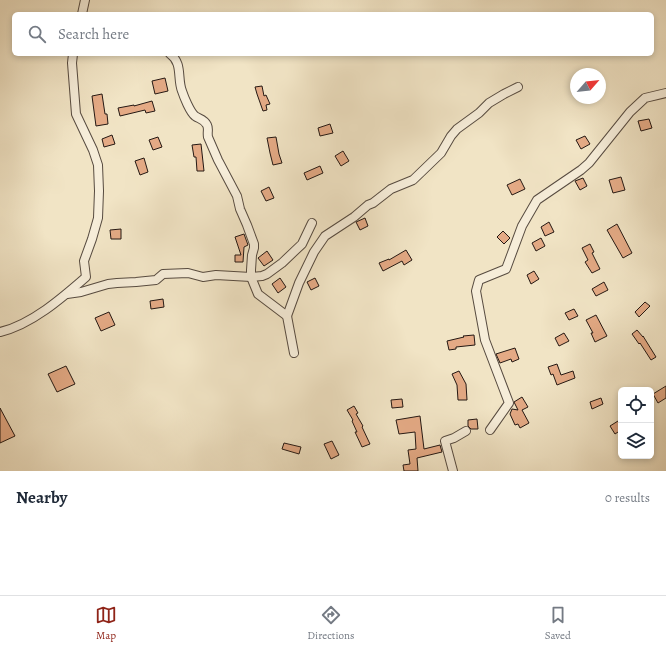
<!DOCTYPE html>
<style>
:root{--surface:#fff;--page:#f2f2f3;--text:#1f2937;--muted:#747a83;--line:#e0e1e3;--accent:#8f2418}
body{margin:0;font-family:Alegreya,serif;background:var(--page);color:var(--text)}
.controls{position:absolute;right:12px;bottom:12px;display:grid;overflow:hidden;border-radius:6px;box-shadow:0 2px 6px #0003}
.controls button{width:36px;height:36px;display:grid;place-items:center;padding:0;border:0;border-bottom:1px solid var(--line);background:var(--surface);color:var(--text);font:20px sans-serif}
.compass{position:absolute;left:570px;top:68px;width:36px;height:36px;border-radius:50%;background:var(--surface);box-shadow:0 2px 6px #0003;rotate:62deg}
.list{margin:0;padding:0;list-style:none}
h2{display:flex;justify-content:space-between;align-items:center;height:52px;margin:0;padding:0 16px;font-size:17px}
h2 small{font-size:13px;font-weight:400;color:var(--muted)}
.icon{flex:none;width:22px;height:22px;fill:none;stroke:currentColor;stroke-width:2;stroke-linecap:round;stroke-linejoin:round}
.map{position:relative;flex:none;width:666px;height:471px;overflow:hidden}
.search{position:absolute;background:var(--surface);box-shadow:0 2px 6px #0003;left:12px;right:12px;top:12px;height:44px;display:flex;align-items:center;gap:10px;box-sizing:border-box;padding:0 14px;border-radius:6px;color:var(--muted);font-size:15px}
.sheet{height:124px;background:var(--surface)}
nav{display:flex;justify-content:space-around;align-items:center;box-sizing:border-box;height:56px;border-top:1px solid var(--line);background:var(--surface);font-size:11px;color:var(--muted)}
nav a{display:grid;justify-items:center;gap:2px}
nav .on{color:var(--accent)}
.map>svg:first-child{display:block}
</style>
<div class="map">
<svg width="666" height="471" viewBox="0 0 666 471">
<rect width="100%" height="100%" fill="#f1e4c5"/>
<filter id="stains"><feTurbulence type="fractalNoise" baseFrequency=".005" numOctaves="4"/><feColorMatrix values="0 0 0 0 .2 0 0 0 0 .09 0 0 0 0 .02 0 0 0 .5 -.17"/></filter>
<radialGradient id="worn" r=".72"><stop offset=".6" stop-color="#630" stop-opacity="0"/><stop offset="1" stop-color="#630" stop-opacity=".3"/></radialGradient>
<g fill="#e4aa85" stroke="#241813">
<polygon points="165,78 168,91 155,94 152,81"/>
<polygon points="262,86 264,96 266,95 270,104 266,105 267,110 263,111 257,94 255,87"/>
<polygon points="102,94 105,114 107,114 108,124 96,126 92,96"/>
<polygon points="152,101 155,111 146,113 145,110 120,116 118,108 134,105 134,106"/>
<polygon points="649,119 652,128 641,131 638,121"/>
<polygon points="330,124 333,133 320,136 318,128"/>
<polygon points="112,135 115,144 104,147 102,139"/>
<polygon points="585,136 590,144 581,149 576,140"/>
<polygon points="158,137 162,147 153,150 149,140"/>
<polygon points="276,137 279,154 282,163 273,165 270,153 267,138"/>
<polygon points="201,144 204,171 197,171 196,157 194,157 192,145"/>
<polygon points="343,151 349,161 341,166 335,156"/>
<polygon points="144,158 148,172 140,175 135,161"/>
<polygon points="320,166 323,173 307,180 304,173"/>
<polygon points="621,177 625,190 613,193 609,180"/>
<polygon points="583,178 587,186 580,190 575,181"/>
<polygon points="520,179 525,189 512,195 507,185"/>
<polygon points="269,187 274,198 266,201 261,191"/>
<polygon points="365,218 368,226 360,230 356,222"/>
<polygon points="549,222 554,232 545,236 541,227"/>
<polygon points="617,224 632,253 623,258 607,230"/>
<polygon points="121,229 121,239 111,239 110,230"/>
<polygon points="503,231 510,238 504,244 497,237"/>
<polygon points="244,234 248,245 244,247 243,262 235,262 235,255 241,255 235,237"/>
<polygon points="541,238 545,246 536,251 532,243"/>
<polygon points="590,244 594,252 592,253 600,269 592,273 585,262 588,260 582,248"/>
<polygon points="406,250 412,260 404,265 402,261 383,271 379,263 389,259 389,260"/>
<polygon points="267,251 273,260 264,266 258,258"/>
<polygon points="534,271 539,279 531,284 527,275"/>
<polygon points="280,278 286,287 278,293 272,284"/>
<polygon points="315,278 319,286 311,290 307,282"/>
<polygon points="604,282 608,290 596,296 592,289"/>
<polygon points="163,299 164,307 151,309 150,301"/>
<polygon points="645,302 650,306 639,317 635,312"/>
<polygon points="574,309 578,316 569,320 565,313"/>
<polygon points="109,312 115,325 101,331 95,318"/>
<polygon points="596,315 607,336 595,342 591,333 593,333 586,320"/>
<polygon points="637,330 643,337 643,336 656,357 651,360 640,343 639,344 632,334"/>
<polygon points="564,333 569,341 559,346 555,338"/>
<polygon points="474,335 475,345 456,347 456,349 449,350 447,341 464,337 463,336"/>
<polygon points="515,348 519,359 512,362 511,359 500,363 496,354"/>
<polygon points="557,364 561,375 573,371 575,378 557,385 553,374 551,375 548,367"/>
<polygon points="66,366 75,384 57,392 48,374"/>
<polygon points="459,371 466,384 467,400 458,400 457,385 452,374"/>
<polygon points="666,386 666,398 658,403 653,394"/>
<polygon points="522,397 528,407 522,410 529,423 520,428 518,424 515,425 510,414 512,409 518,410 514,402"/>
<polygon points="601,398 603,404 592,409 590,402"/>
<polygon points="402,399 403,407 392,408 391,400"/>
<polygon points="354,406 358,413 356,414 363,426 362,427 370,444 362,447 355,432 357,432 352,421 353,420 347,410"/>
<polygon points="0,408 15,436 0,443"/>
<polygon points="420,416 424,449 440,445 442,452 417,458 418,471 404,471 403,465 410,464 408,450 416,449 415,432 399,434 396,420"/>
<polygon points="477,419 478,429 471,429 468,426 468,420"/>
<polygon points="618,421 621,425 621,430 615,434 610,426"/>
<polygon points="332,441 339,455 331,459 324,444"/>
<polygon points="284,443 301,447 299,454 282,449"/>
</g>
<g fill="none" stroke-linecap="round" stroke-linejoin="round">
<defs>
<g id="minor">
<polyline points="82,14 85,0"/>
<path d="M 170,54 C 183,63 177,79 182,91 C 184,97 190,112 195,116 C 199,119 204,119 207,125 C 209,129 207,132 208,137 L 218,160 L 237,196 L 240,209 L 247,225 L 254,244 L 254,248 L 252,255 L 251,270 L 251,277 L 258,294 L 287,316 L 294,353"/>
<polyline points="67,294 81,292 108,284 117,283 136,282 156,280 163,274 188,273 203,277 216,275 251,277 262,276 267,274 282,263 302,244 312,223"/>
<polyline points="287,316 299,283 314,252 325,236 354,217 368,205 373,203 391,189 413,180 441,153 451,136 457,129 479,113 489,103 504,94 518,87"/>
<path d="M 0,332 C 31,325 62,298 86,277 L 84,261 L 92,239 L 98,218 L 99,191 L 98,165 L 93,150 L 76,114 L 72,63 L 73,54"/>
<polyline points="490,430 509,403 485,340 476,291 479,280 506,269 522,226 537,200 581,170 589,163 630,112 645,98 666,93"/>
<polyline points="453,471 445,441 454,438 466,431"/>
</g>
</defs>
<use href="#minor" stroke="#574b40" stroke-width="10"/>
<use href="#minor" stroke="#f6edd9" stroke-width="8"/>
</g>
<rect width="100%" height="100%" filter="url(#stains)"/>
<rect width="100%" height="100%" fill="url(#worn)"/>
</svg>
<div class="controls">
<button><svg class="icon" aria-label="locate" viewBox="0 0 24 24"><circle cx="12" cy="12" r="6"/><path d="M12 2v4M12 18v4M2 12h4M18 12h4"/></svg></button>
<button><svg class="icon" aria-label="layers" viewBox="0 0 24 24"><path d="M12 4l9 5-9 5-9-5zM3 14l9 5 9-5"/></svg></button>
</div>
<svg class="compass" viewBox="-18 -18 36 36"><path d="M0-13l5 13h-10z" fill="#e53935"/><path d="M0 13l5-13h-10z" fill="#747a83"/></svg>
<div class="search"><svg class="icon" aria-label="search" viewBox="0 0 24 24"><circle cx="10" cy="10" r="6"/><path d="M15 15l6 6"/></svg>Search here</div>
</div>
<section class="sheet">
<h2>Nearby<small>0 results</small></h2>
<ul class="list">
</ul>
</section>
<nav>
<a class="on"><svg class="icon" aria-label="map" viewBox="0 0 24 24"><path d="M3 6l6-2 6 2 6-2v14l-6 2-6-2-6 2zM9 4v14M15 6v14"/></svg>Map</a>
<a><svg class="icon" aria-label="directions" viewBox="0 0 24 24"><path d="M12 3l9 9-9 9-9-9zM9 14v-3h6M13 9l2 2-2 2"/></svg>Directions</a>
<a><svg class="icon" aria-label="saved" viewBox="0 0 24 24"><path d="M7 4h10v16l-5-4-5 4z"/></svg>Saved</a>
</nav>
